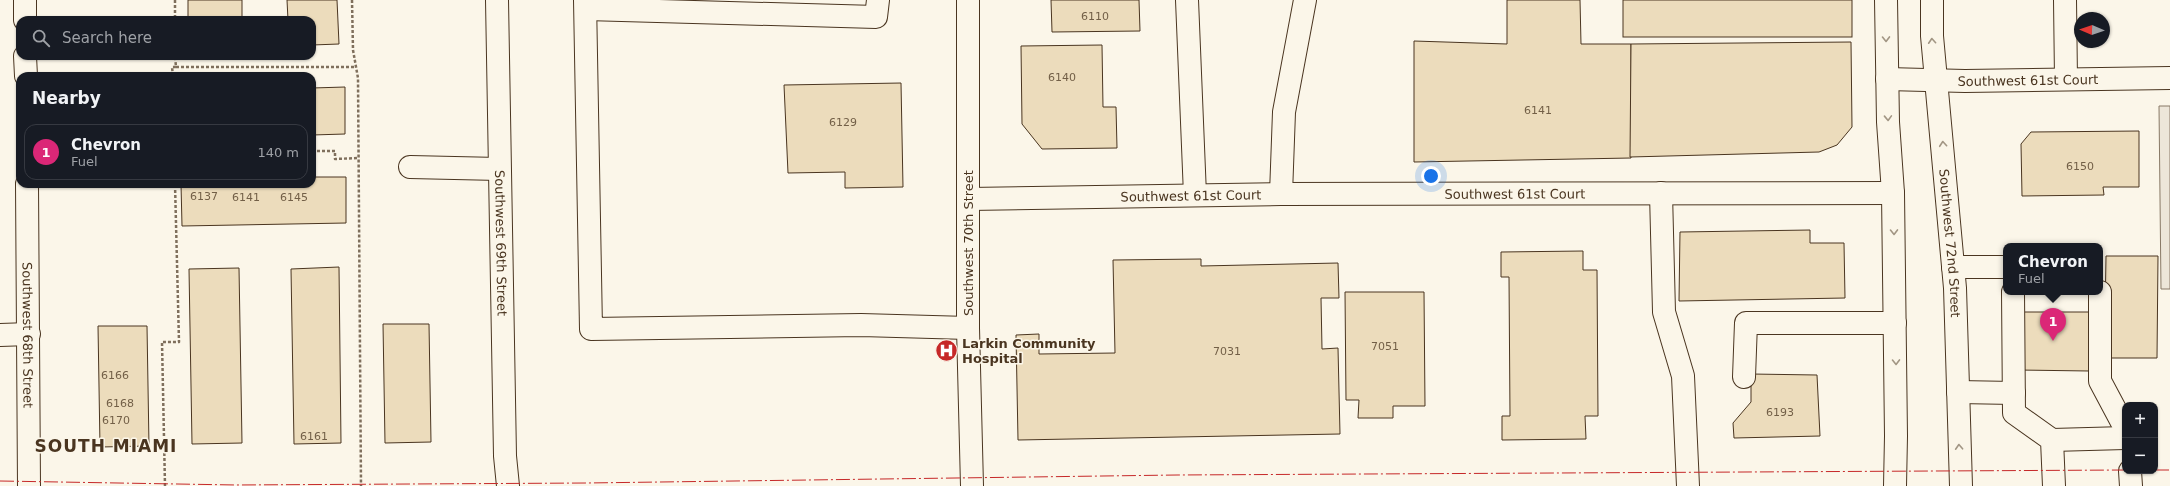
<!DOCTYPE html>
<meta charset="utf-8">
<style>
:root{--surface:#171b24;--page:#242831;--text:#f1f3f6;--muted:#9ea1a6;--line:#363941;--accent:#db2777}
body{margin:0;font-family:"DejaVu Sans",sans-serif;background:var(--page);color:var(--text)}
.controls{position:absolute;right:12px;bottom:12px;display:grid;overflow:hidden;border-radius:8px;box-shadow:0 1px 3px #0004}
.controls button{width:36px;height:36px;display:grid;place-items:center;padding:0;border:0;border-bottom:1px solid var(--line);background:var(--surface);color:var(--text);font:20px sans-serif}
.compass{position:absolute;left:2074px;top:12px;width:36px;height:36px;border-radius:50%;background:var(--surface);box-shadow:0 1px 3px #0004;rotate:272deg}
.you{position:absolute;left:1431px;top:176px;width:14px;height:14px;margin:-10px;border:3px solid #fff;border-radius:50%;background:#1a73e8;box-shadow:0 0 0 6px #1a73e833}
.badge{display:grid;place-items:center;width:26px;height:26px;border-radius:50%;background:var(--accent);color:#fff;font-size:13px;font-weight:700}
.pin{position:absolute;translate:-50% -33px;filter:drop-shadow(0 1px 2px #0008)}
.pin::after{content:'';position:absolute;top:21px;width:14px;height:12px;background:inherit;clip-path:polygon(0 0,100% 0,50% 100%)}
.popup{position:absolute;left:2003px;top:243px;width:100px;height:52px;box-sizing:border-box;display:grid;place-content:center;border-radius:8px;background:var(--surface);filter:drop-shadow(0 1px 3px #0005);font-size:13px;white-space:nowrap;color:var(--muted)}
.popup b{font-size:15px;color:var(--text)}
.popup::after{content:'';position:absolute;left:50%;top:100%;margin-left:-8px;border:8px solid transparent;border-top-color:var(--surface)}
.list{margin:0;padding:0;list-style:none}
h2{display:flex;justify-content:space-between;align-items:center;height:52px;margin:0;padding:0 16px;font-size:17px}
h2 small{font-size:13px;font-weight:400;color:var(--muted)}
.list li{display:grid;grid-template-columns:26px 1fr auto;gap:12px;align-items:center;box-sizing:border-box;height:56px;margin:0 8px 8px;padding:0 8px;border:1px solid var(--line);border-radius:12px}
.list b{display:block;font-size:15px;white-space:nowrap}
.list p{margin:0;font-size:13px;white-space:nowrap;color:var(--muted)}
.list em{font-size:13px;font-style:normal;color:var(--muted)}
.icon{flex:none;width:22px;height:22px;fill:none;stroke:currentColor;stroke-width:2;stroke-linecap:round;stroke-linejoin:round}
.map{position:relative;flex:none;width:2170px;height:486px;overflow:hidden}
.search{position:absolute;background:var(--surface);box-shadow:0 1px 3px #0004;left:16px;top:16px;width:300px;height:44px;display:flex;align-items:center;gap:10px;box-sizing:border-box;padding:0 14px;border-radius:12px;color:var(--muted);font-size:15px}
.panel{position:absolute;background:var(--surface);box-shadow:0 1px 3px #0004;left:16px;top:72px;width:300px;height:116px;border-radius:12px}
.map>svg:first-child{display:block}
</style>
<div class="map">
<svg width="2170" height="486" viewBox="0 0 2170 486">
<rect width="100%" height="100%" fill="#fbf6e9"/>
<polygon fill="#ede6d9" stroke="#887966" points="2159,106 2170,106 2170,289 2161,289"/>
<g fill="#ecdcbc" stroke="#4a3520">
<rect x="188" y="0" width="54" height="20"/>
<polygon points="287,0 337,0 339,44 312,45 312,20 288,20"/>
<polygon points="1051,0 1139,0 1140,31 1052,32"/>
<polygon points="1507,0 1580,0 1581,44 1631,44 1631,158 1414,162 1414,41 1507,44"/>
<rect x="1623" y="0" width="229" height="37"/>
<polygon points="1851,42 1852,127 1837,145 1819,152 1630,157 1631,44"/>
<polygon points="1102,45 1103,107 1116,107 1117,148 1042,149 1022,124 1021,46"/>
<polygon points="901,83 903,187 845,188 845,172 788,173 784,85"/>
<polygon points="345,87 345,134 312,135 312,88"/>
<polygon points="2139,131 2139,187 2103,187 2104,195 2022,196 2021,144 2031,132"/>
<polygon points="312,177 346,177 346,223 182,226 181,184 312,184"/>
<polygon points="1810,230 1810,243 1844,243 1845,298 1679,301 1680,232"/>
<polygon points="1583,251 1583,270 1597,270 1598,416 1585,416 1586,439 1502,440 1502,416 1510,416 1509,277 1501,277 1501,252"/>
<polygon points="2106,256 2158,256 2157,358 2111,358 2111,316 2105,316"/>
<polygon points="1201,259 1201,266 1338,263 1339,298 1321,298 1322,349 1338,348 1340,434 1018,440 1016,335 1039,334 1039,354 1115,353 1113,260"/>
<polygon points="339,267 341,443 294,444 291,269"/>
<polygon points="239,268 242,443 192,444 189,269"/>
<polygon points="1345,292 1424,292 1425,406 1393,406 1393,418 1358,418 1359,400 1346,400"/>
<polygon points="2018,312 2089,312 2089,371 2018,370"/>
<polygon points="383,324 429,324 431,442 385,443"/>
<polygon points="98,326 147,326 149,446 100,447"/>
<polygon points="1751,374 1817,375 1820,436 1734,438 1733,423 1751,402"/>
</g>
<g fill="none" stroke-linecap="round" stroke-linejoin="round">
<defs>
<g id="minor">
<polyline points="25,0 25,20"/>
<path id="s1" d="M 497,0 L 505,456 L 508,486"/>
<polyline points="585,0 591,329 861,325 968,328"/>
<polyline points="968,0 968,328 972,486"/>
<polyline points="1187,0 1195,195"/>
<polyline points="2065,0 2066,79"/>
<polyline points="586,9 876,17 878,0"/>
<polyline points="25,56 26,76"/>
<path id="s2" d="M 1887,79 L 1965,81 L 2170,78"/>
<polyline points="410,167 499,169"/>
<path id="s3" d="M 27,184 L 29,486"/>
<polyline points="1661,193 1664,312 1683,376 1688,486"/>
<polyline points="1281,194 1284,112 1305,0"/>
<path id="s4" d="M 969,199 L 1281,194 L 1893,193"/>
<polyline points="1953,267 2006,267"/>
<polyline points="2013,292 2014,413 2052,440 2054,486"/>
<polyline points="2100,292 2100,381 2125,428"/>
<polyline points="0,335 29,334"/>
<polyline points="1744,377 1746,323 1895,323"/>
<polyline points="1958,392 2014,393"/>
<polyline points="2052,440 2125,438"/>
<polyline points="2130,471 2131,486"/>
</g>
<g id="major">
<polyline points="1886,0 1888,122 1893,193 1896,436 1895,486"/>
<path id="s5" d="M 1932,0 L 1932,36 L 1955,288 L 1961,486"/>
</g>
</defs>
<use href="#minor" stroke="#4a3520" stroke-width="24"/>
<use href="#major" stroke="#4a3520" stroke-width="24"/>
<g stroke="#7f6f5c" stroke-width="2.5" stroke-dasharray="3 2" stroke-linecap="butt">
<polyline points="175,0 175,20"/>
<polyline points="352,0 353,50 358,78 361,486"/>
<polyline points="176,67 356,67"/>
<polyline points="173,76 172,67 176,67 175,56"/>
<polyline points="312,151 335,151 335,159 359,158"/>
<polyline points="165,486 162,342 179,342 175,184"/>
</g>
<use href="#minor" stroke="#fbf6e9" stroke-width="22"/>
<use href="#major" stroke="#fbf6e9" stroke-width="22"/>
<g stroke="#c62828" stroke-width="1" stroke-dasharray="14 3 2 3" stroke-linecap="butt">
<polyline points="2155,470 2170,470"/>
<polyline points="0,481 236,485 587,483 1177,475 2125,470"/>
</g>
</g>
<defs><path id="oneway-chevron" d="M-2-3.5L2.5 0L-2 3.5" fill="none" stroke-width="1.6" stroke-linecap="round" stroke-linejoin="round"/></defs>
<g stroke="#a29684">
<use href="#oneway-chevron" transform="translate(1886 39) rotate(89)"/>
<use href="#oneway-chevron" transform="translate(1932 41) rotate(-94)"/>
<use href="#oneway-chevron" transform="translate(1888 118) rotate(88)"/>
<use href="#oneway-chevron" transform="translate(1943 144) rotate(-95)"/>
<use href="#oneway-chevron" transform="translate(1894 232) rotate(89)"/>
<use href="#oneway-chevron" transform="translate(1896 362) rotate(89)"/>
<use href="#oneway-chevron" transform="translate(1959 447) rotate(-93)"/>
</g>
<defs>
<symbol id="hospital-disc" viewBox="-11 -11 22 22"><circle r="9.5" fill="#c62828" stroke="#fbf6e9"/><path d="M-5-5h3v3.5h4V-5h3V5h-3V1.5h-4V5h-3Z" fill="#fff"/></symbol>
</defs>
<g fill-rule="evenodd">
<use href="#hospital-disc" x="934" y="338" width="25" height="25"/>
</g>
<g text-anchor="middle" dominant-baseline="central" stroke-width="3" stroke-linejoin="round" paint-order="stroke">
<g font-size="11" fill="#725f47">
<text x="1095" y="16">6110</text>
<text x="1062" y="77">6140</text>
<text x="1538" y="110">6141</text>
<text x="843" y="122">6129</text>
<text x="2080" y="166">6150</text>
<text x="204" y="196">6137</text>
<text x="246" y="197">6141</text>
<text x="294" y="197">6145</text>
<text x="1385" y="346">7051</text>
<text x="1227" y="351">7031</text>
<text x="115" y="375">6166</text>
<text x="120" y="403">6168</text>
<text x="1780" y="412">6193</text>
<text x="116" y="420">6170</text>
<text x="314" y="436">6161</text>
</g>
<g font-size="13" fill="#4a3520" stroke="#fbf6e9">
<text stroke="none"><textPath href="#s2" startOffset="141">Southwest 61st Court</textPath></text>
<text stroke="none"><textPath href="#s4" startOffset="546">Southwest 61st Court</textPath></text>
<text stroke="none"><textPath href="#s4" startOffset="222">Southwest 61st Court</textPath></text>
<text stroke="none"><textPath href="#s1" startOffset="243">Southwest 69th Street</textPath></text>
<text transform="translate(968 243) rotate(-90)">Southwest 70th Street</text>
<text stroke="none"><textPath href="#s5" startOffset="244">Southwest 72nd Street</textPath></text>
<text stroke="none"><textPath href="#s3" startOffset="151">Southwest 68th Street</textPath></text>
</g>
<g font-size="13" font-weight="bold" fill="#4a3520" stroke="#fbf6e9" text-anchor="start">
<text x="962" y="343">Larkin Community<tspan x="962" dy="15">Hospital</tspan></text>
</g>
<g font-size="17" font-weight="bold" letter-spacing="1" fill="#4a3520" stroke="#fbf6e9">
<text x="106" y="446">SOUTH MIAMI</text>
</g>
</g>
</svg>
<div class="controls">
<button>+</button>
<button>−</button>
</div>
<svg class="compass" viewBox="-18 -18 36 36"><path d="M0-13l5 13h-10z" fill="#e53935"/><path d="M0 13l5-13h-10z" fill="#9ea1a6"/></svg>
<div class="you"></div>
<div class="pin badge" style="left:2053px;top:341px">1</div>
<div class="popup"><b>Chevron</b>Fuel</div>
<div class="search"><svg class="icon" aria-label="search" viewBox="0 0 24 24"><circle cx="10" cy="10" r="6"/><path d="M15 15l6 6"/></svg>Search here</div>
<section class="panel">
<h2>Nearby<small></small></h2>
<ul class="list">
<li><span class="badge">1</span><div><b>Chevron</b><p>Fuel</p></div><em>140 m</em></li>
</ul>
</section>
</div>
